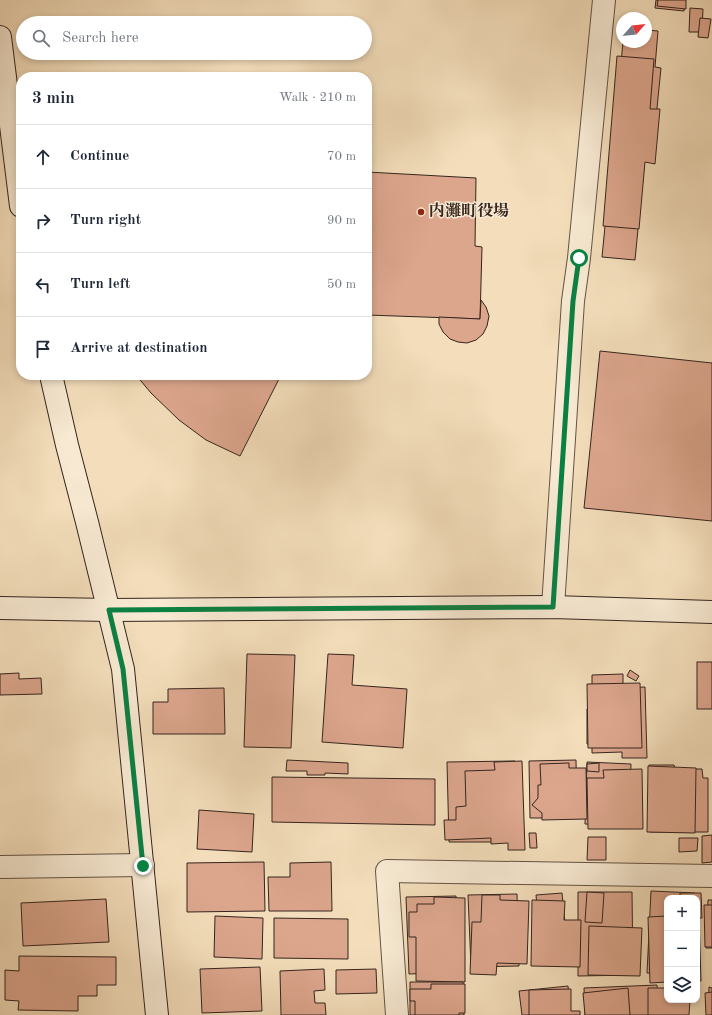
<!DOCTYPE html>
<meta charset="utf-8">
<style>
:root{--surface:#fff;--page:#f6f6f7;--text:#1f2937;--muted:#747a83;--line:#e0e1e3}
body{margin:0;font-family:"Old Standard TT","Noto Serif JP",serif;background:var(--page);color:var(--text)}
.controls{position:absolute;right:12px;bottom:12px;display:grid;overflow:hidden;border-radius:8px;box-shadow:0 2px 6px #0003}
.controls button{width:36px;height:36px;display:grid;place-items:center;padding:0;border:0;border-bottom:1px solid var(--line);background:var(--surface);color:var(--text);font:20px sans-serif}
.compass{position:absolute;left:616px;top:12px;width:36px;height:36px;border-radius:50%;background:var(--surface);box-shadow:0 2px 6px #0003;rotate:63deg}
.stop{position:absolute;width:12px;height:12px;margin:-9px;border:3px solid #0b8043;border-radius:50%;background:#fff}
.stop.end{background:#0b8043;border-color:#fff;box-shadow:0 1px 4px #0008}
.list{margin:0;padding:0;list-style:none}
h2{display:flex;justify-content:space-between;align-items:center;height:52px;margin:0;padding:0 16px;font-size:17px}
h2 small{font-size:13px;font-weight:400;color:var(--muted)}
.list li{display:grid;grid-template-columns:26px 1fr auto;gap:12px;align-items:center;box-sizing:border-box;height:64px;padding:0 16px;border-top:1px solid var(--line)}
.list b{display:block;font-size:15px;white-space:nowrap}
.list em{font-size:13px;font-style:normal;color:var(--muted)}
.icon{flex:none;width:22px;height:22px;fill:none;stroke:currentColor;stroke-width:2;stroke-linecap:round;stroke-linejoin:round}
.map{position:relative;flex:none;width:712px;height:1015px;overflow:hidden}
.search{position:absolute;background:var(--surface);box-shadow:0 2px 6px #0003;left:16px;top:16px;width:356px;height:44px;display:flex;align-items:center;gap:10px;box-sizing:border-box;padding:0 14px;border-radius:22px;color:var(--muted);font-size:15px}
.panel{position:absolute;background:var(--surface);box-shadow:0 2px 6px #0003;left:16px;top:72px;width:356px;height:308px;border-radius:16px}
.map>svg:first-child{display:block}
</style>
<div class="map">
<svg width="712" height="1015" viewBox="0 0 712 1015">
<rect width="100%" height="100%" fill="#f3ddba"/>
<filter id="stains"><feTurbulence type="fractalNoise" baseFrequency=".005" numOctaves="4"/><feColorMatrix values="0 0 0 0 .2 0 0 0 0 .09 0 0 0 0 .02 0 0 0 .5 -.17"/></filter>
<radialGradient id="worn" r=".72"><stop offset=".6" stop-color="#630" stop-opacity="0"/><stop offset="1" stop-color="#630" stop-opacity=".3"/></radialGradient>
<g fill="#dca68d" stroke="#35251e">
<polygon points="656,0 685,0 684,11 655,8"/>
<polygon points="658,0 686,0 686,9 657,6"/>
<polygon points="690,8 703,9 702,32 689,32"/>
<polygon points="700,18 711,19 708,38 698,37"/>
<polygon points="646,30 658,31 655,67 661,68 656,118 649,117 635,260 602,257 623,42 646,42"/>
<polygon points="617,56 654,59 650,109 660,109 655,164 645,162 639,229 603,226"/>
<polygon points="367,172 476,178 475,246 482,247 480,319 367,315"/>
<polygon points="481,300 486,307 489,316 487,326 483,334 476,340 467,343 458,342 450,339 443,332 439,324 439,317 480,319"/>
<polygon points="600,351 712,363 712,521 584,508"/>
<polygon points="136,375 281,375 240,456 206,440 179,420 151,393"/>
<polygon points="247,654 295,655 291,748 244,747"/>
<polygon points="328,654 354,655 352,685 407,689 403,748 322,742"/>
<rect x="697" y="662" width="15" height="47"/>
<polygon points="630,670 639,676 636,681 627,676"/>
<polygon points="19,673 19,679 41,678 42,694 0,695 0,674"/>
<polygon points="623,674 623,688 645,687 647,758 622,758 622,752 592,753 592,744 587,744 587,709 592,709 592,675"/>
<polygon points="640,683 642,748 588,748 587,684"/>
<polygon points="224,688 225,734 153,734 153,702 168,702 168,689"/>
<polygon points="287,760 348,763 348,774 325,773 325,775 307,775 307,771 286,771"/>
<polygon points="576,760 577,818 530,818 529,761"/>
<polygon points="515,761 516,842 449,842 447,762"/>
<polygon points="522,761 525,850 508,850 508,843 491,844 491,838 445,840 444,820 456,820 456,807 466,806 465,771 495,770 494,762"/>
<polygon points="587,762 631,764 629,826 585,824"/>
<polygon points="569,763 569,768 586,768 587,819 542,820 542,813 532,805 538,798 538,785 541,785 540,764"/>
<polygon points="599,763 599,772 587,771 587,764"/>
<polygon points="649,765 674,765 675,769 702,769 703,778 708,778 708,832 650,832"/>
<polygon points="648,766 696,768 695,833 647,832"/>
<polygon points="642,769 643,829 588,829 587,778 604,778 603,770"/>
<polygon points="272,777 435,779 435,825 272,822"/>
<polygon points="199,810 254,814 252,852 197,849"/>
<polygon points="529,833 536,833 537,848 530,848"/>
<polygon points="712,835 712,862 702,863 702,836"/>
<polygon points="588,837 606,837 606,860 587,860"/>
<polygon points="679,838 698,838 697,851 679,852"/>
<polygon points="264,862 265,911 187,912 187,863"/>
<polygon points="331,862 332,911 269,911 268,877 290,877 290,863"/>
<polygon points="651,891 695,893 694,898 667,898 667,974 647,973"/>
<polygon points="578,892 632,892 633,975 578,976"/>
<polygon points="587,892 604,893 602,923 585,922"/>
<polygon points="562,893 569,961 542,964 536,895"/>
<polygon points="680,893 701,893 702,918 699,918 701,981 697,981 697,898 680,898"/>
<polygon points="517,894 519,966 471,967 468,895"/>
<polygon points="482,895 500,895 500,900 529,901 527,964 497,963 496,975 470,974 472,922 481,922"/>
<polygon points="456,896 458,972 409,974 406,897"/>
<polygon points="434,897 465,898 465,982 416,981 416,937 409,937 409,912 417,912 417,904 434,904"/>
<polygon points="106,899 109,942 23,946 21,903"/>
<polygon points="532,900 565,901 564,920 581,920 580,967 531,966"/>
<polygon points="708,900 712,900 712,948 706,948"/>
<polygon points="704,905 712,905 712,947 705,947"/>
<polygon points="215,916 263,918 262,959 214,957"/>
<polygon points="667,916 667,982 650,983 648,917"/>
<polygon points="274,918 348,919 348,959 274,958"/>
<polygon points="589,926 642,928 640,976 588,975"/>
<polygon points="19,956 116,957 116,985 97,985 97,996 78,996 78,1011 18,1010 19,1001 5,1000 5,970 19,971"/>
<polygon points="260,967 262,1011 202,1013 200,969"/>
<polygon points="324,969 325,990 314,991 315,1003 325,1003 326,1015 281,1015 280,971"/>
<polygon points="376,969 377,993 336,994 336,970"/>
<polygon points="410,982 463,982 464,1015 410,1015"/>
<polygon points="431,984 465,984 465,1013 459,1013 459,1015 415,1015 415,1001 410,1001 410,989 431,989"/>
<polygon points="657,985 659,1015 585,1015 584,988"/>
<polygon points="568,986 571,1015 522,1015 519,991"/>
<polygon points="709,987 712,988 712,1015 708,1015"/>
<polygon points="628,988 630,1015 585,1015 583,993"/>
<polygon points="648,988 667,988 667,1000 690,1000 689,1015 648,1015"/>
<polygon points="571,989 571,1011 580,1011 580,1015 529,1015 529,990"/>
<polygon points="712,992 712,1015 706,1015 705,993"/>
</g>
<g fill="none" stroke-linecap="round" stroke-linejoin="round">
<defs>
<g id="street">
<polyline points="553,607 573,301 579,258 604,0"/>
<polyline points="0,867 143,865"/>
<polyline points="397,1015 387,871 712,876"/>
</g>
<g id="secondary">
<polyline points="0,37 21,206"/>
<polyline points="51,375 67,445 87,522 123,669 157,1015"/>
<polyline points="0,608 109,610 553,607 712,612"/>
</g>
</defs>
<use href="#street" stroke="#645345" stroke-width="24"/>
<use href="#secondary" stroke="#35251e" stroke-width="24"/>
<use href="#street" stroke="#f7e9d2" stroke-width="22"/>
<use href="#secondary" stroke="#f7e9d2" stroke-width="22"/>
</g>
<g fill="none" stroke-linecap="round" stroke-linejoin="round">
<polyline stroke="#0b8043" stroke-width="5" points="143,866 123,669 109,610 553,607 573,301 579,258"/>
</g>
<circle fill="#8f2418" stroke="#f7e9d2" stroke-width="1.5" cx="421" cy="212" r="4"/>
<g text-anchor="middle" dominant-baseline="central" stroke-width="3" stroke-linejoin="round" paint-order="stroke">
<g font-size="16" font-weight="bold" fill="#35251e" stroke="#f7e9d2" text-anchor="start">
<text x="429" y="212">内灘町役場</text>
</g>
</g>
<rect width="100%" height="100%" filter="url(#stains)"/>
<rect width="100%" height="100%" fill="url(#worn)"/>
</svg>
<div class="controls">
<button>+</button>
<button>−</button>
<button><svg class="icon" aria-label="layers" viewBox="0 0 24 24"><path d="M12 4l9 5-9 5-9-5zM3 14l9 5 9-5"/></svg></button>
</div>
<svg class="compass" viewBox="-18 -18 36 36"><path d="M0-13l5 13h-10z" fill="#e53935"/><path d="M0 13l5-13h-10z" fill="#747a83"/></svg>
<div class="stop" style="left:579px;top:258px"></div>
<div class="stop end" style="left:143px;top:866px"></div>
<div class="search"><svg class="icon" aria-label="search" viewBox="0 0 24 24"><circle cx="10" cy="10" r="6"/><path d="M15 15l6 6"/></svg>Search here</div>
<section class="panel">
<h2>3 min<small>Walk · 210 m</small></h2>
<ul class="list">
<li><svg class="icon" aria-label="ahead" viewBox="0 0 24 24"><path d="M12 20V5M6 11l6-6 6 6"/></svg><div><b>Continue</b></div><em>70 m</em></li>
<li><svg class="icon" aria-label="right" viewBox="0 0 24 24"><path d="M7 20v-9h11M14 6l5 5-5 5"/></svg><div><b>Turn right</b></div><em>90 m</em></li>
<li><svg class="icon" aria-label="left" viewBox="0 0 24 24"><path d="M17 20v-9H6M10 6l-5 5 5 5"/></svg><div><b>Turn left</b></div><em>50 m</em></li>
<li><svg class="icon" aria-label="arrive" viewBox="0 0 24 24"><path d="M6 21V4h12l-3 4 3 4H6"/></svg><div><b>Arrive at destination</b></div></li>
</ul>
</section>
</div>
